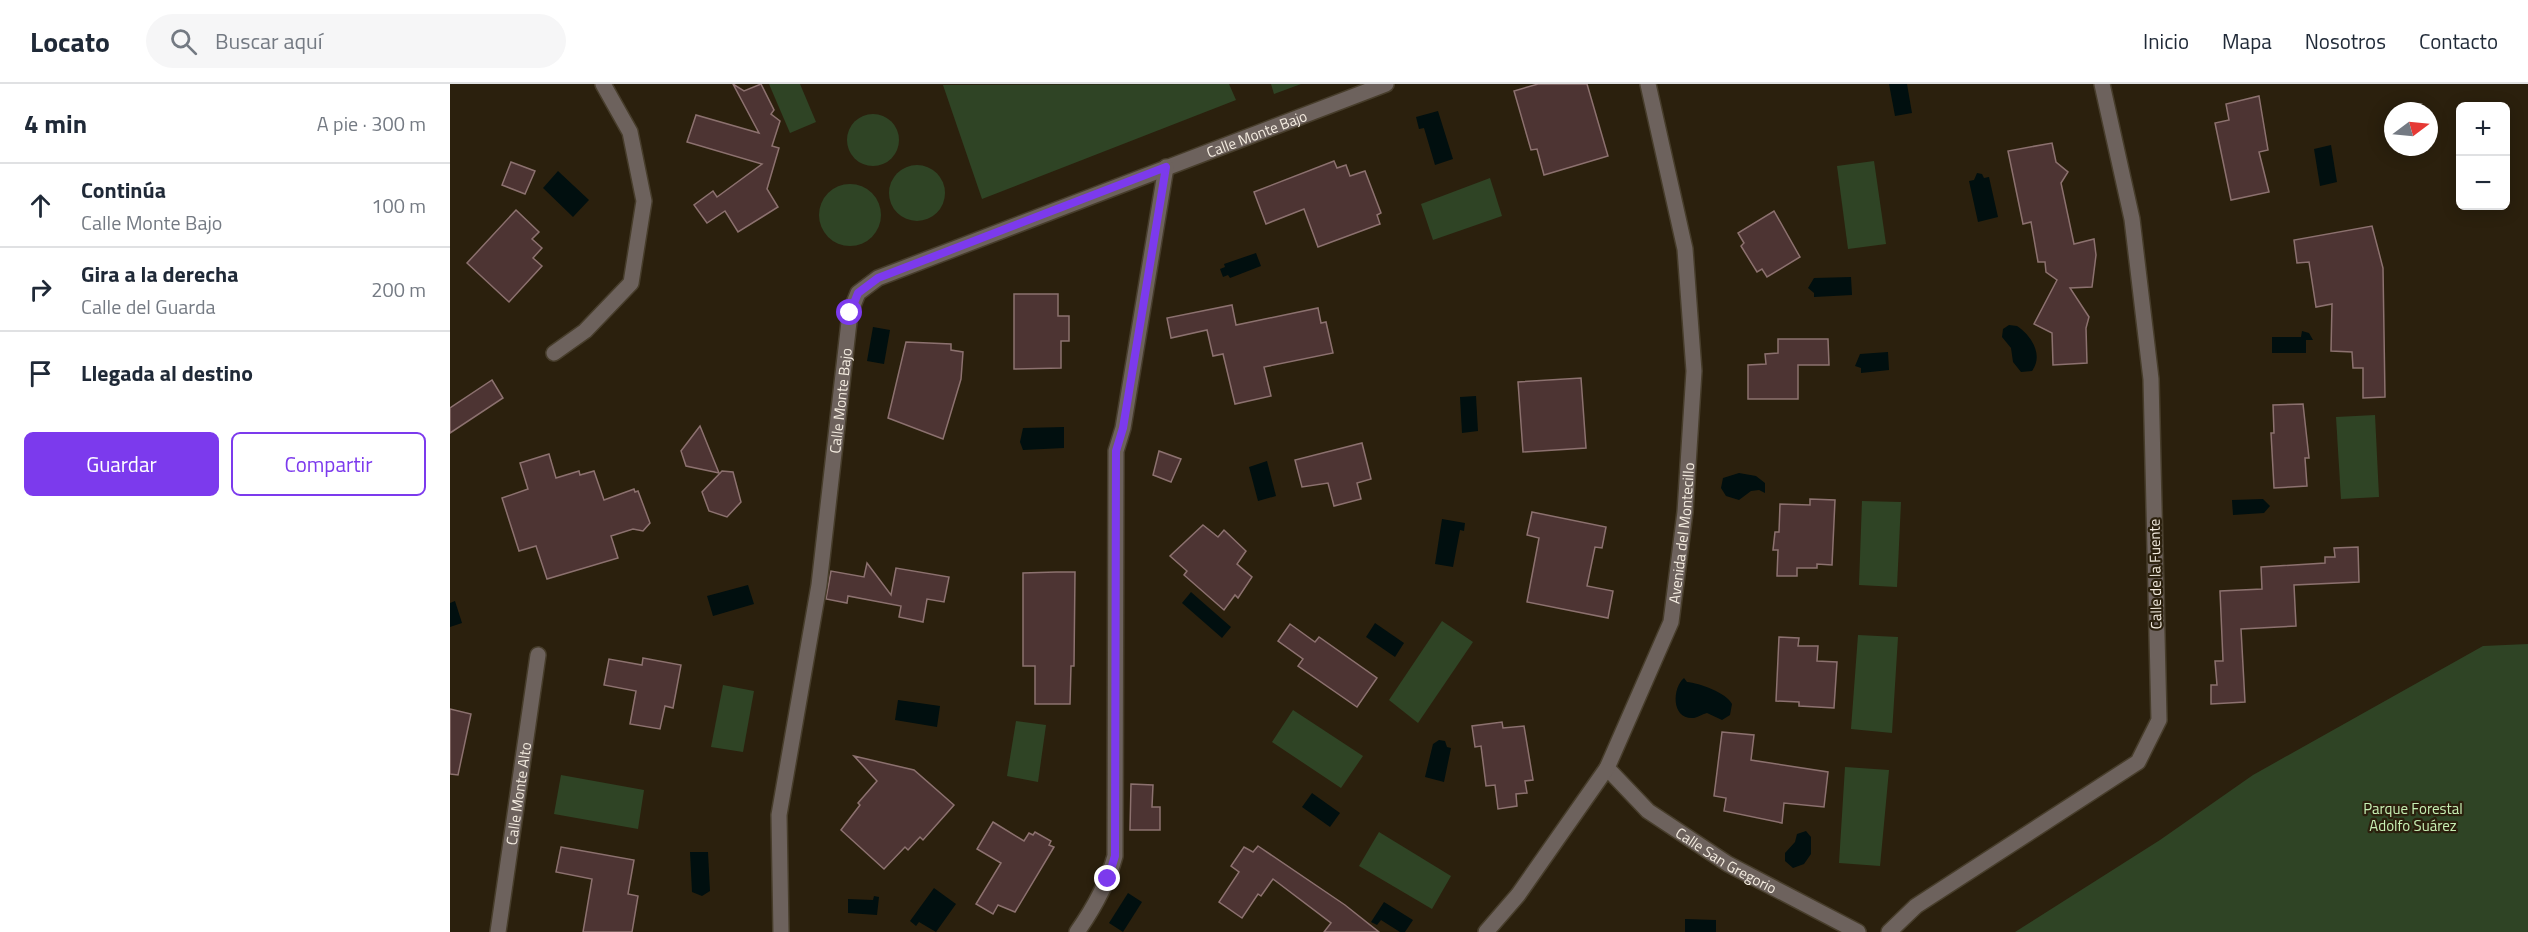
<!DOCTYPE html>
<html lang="es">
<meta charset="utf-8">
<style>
:root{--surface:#fff;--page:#f6f6f7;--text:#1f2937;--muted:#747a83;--line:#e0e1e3;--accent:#7c3aed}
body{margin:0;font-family:"Titillium Web",sans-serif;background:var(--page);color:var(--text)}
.controls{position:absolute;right:18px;top:18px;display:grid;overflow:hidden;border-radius:9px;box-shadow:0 3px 15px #0003}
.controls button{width:54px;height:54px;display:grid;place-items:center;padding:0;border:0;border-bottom:2px solid var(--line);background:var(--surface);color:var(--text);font:30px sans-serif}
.compass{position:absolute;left:1934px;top:18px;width:54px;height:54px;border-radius:50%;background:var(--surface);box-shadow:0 3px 15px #0003;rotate:74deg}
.stop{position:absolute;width:18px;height:18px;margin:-14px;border:4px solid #7c3aed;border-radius:50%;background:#fff}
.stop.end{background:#7c3aed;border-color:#fff;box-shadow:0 2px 6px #0008}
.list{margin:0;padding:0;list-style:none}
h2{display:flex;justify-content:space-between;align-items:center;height:78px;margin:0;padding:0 24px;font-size:26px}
h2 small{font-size:20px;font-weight:400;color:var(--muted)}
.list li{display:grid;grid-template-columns:39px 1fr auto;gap:18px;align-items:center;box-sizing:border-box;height:84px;padding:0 24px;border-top:2px solid var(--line)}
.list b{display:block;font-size:22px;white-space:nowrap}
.list p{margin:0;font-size:20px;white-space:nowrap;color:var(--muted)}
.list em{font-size:20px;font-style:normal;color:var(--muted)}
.actions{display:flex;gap:12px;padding:18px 24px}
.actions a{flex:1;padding:14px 0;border:2px solid var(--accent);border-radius:9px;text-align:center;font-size:21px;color:var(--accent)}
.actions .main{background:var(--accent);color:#fff}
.icon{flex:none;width:33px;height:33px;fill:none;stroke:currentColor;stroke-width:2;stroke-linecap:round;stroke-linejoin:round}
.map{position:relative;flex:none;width:2078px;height:848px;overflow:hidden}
header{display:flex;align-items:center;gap:36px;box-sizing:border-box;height:84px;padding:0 30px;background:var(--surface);border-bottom:2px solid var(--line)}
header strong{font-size:28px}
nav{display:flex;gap:33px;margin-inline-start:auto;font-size:21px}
.search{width:420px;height:54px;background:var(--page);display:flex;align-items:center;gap:15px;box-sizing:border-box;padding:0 21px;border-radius:33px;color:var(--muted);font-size:22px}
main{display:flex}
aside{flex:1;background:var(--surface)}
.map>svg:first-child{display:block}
</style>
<header>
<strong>Locato</strong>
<div class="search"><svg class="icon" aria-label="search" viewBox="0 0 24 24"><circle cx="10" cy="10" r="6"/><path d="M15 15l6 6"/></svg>Buscar aquí</div>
<nav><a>Inicio</a><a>Mapa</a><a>Nosotros</a><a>Contacto</a></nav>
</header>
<main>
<aside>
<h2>4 min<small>A pie · 300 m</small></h2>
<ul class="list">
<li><svg class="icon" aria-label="ahead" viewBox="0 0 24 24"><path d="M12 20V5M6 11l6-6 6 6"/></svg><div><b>Continúa</b><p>Calle Monte Bajo</p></div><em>100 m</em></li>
<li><svg class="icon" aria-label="right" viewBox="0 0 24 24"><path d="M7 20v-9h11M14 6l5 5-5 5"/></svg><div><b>Gira a la derecha</b><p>Calle del Guarda</p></div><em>200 m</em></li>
<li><svg class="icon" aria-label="arrive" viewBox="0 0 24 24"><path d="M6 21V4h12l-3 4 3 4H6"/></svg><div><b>Llegada al destino</b></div></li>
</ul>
<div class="actions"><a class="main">Guardar</a><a>Compartir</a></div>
</aside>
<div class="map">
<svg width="2078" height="848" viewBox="0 0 2078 848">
<rect width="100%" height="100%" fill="#2b200d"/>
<g fill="#2f4425">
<polygon points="319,0 350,0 366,38 340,49"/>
<polygon points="779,0 786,16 532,115 493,1"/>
<polygon points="821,0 851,0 824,10"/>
<circle cx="423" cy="56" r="26"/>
<polygon points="1424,77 1436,160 1398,165 1387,82"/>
<circle cx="467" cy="109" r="28"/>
<polygon points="1040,94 1052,132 983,156 971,120"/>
<circle cx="400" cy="131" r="31"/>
<polygon points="1925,331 1929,413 1891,415 1886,333"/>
<polygon points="1412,417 1451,418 1447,503 1409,501"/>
<polygon points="992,537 1023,558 968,639 939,616"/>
<polygon points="1408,551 1448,553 1442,649 1401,645"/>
<polygon points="2078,560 2078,848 1565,848 1710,756 1803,691 2033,562"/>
<polygon points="273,601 304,607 293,668 261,663"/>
<polygon points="843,626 913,672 891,704 822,658"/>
<polygon points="566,637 596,641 588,698 557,692"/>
<polygon points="1395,683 1439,686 1430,782 1389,779"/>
<polygon points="111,691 194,706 188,745 104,730"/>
<polygon points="929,748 1001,792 982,825 909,782"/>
</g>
<g fill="#010f0f">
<polygon points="1439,0 1457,0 1462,29 1445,32"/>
<polygon points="988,27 1003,75 985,81 974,44 969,45 966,33"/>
<polygon points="1881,61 1887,98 1870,102 1864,65"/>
<polygon points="108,87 139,116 123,133 93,104"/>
<polygon points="1527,89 1532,90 1534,94 1539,93 1548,133 1528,138 1519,97 1524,96"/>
<polygon points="806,169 811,182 780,194 778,191 773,193 770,185 775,183 774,180"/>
<polygon points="1401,193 1402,211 1364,213 1364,209 1358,204 1364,194"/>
<path d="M 1559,241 L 1567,242 C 1581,251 1594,271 1582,287 L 1571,288 L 1563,278 L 1561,264 L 1552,253 L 1553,245 Z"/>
<polygon points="423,243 440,246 434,280 417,277"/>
<polygon points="1852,247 1859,249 1863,256 1856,256 1856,269 1822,269 1822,253 1851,253"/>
<polygon points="1438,268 1439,286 1411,289 1411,284 1405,282 1410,270"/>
<polygon points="1026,312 1028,347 1012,349 1010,313"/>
<polygon points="614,343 614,364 573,366 570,358 573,344"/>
<polygon points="817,377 826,412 808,417 799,383"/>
<polygon points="1289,389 1306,392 1315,399 1315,409 1309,406 1301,407 1289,416 1276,412 1271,404 1273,394"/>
<polygon points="1813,415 1820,422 1814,429 1783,431 1782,416"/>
<polygon points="992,435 1015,439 1014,447 1010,446 1003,483 985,480"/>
<polygon points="298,501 304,520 263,532 257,512"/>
<polygon points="741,508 781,543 772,554 732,519"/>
<polygon points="5,517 12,539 0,543 0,519"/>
<polygon points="925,539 954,559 945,573 916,553"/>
<path d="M 1234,594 L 1237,598 C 1249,599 1277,609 1282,620 L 1280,631 L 1272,636 L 1257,629 C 1253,630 1248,633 1244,634 C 1221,636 1222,604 1234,594 Z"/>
<polygon points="448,616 490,622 487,643 445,636"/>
<polygon points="989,656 995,657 997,663 1001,664 994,698 975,693 983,660"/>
<polygon points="862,709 890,729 880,743 852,723"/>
<polygon points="1356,747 1361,753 1361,770 1354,780 1343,784 1335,777 1335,769 1345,758 1347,750"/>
<polygon points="240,768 258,768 260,807 252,812 242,808"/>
<polygon points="484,804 506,820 486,848 469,838 466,842 460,837"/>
<polygon points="678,809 692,818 673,848 659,839"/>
<polygon points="424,812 429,813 427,831 398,829 398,815 423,816"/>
<polygon points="934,818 963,836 955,848 950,848 931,836 927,841 921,838"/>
<polygon points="1235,835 1266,836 1266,848 1235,848"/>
</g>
<g fill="#4d3433" stroke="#8c716f" stroke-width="1.5">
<polygon points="283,0 294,7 311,0 324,26 321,30 330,37 322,62 329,64 317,105 328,123 288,148 275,127 257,139 244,121 263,107 267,113 312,80 237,58 246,31 309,49"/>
<polygon points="1088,0 1137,0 1158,72 1094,91 1087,65 1081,66 1064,7"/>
<polygon points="1809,12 1818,66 1809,68 1819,108 1781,116 1765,39 1779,36 1776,20"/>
<polygon points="1602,59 1606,78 1618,88 1611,99 1624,160 1644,155 1646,171 1642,203 1620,204 1639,233 1636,244 1637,279 1603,281 1602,249 1584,240 1607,196 1596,188 1595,178 1588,178 1581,138 1573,140 1558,67"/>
<polygon points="884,77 887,84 896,81 900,92 915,87 931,129 927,131 930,140 868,163 854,125 816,140 804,108"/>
<polygon points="61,78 85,87 75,110 52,101"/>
<polygon points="66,126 89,148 82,155 92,164 83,174 92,182 59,218 17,179"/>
<polygon points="1324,127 1350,173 1317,193 1312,185 1307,188 1291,162 1294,159 1288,149"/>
<polygon points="1922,142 1933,184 1935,313 1913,314 1913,284 1903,284 1902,268 1881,267 1882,220 1866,223 1859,178 1847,179 1844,156"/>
<polygon points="564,210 608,210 608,232 619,232 619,257 611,257 611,284 564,285"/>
<polygon points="782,221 786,241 868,224 871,239 876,238 883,269 814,283 821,312 785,320 773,270 763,272 757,246 721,254 717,234"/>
<polygon points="1328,255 1378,255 1379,281 1348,281 1348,315 1298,315 1298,281 1316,280 1315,270 1328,269"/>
<polygon points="456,258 501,260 501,266 513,268 511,295 493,355 438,334"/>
<polygon points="1131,294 1136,364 1073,368 1068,298"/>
<polygon points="42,296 53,314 0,349 0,324"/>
<polygon points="1853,320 1859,374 1855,374 1857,402 1824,404 1821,349 1824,349 1823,321"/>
<polygon points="250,342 269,389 236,382 231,367"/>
<polygon points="912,359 921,395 907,399 911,415 884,422 878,399 852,403 845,376"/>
<polygon points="709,367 731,375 721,398 703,391"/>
<polygon points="99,370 106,394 129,387 130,391 144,387 154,416 184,405 185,408 188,407 200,439 193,447 183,445 161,452 168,474 97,495 86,462 69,467 52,414 78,405 70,379"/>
<polygon points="272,387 283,388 291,418 277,433 259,427 252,408"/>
<polygon points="1360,415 1385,416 1382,481 1367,480 1367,484 1347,484 1347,492 1327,492 1328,466 1323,466 1325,448 1329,448 1330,420 1360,421"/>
<polygon points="1082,428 1156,443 1152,464 1145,463 1137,502 1163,507 1158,534 1077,518 1089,454 1077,451"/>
<polygon points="753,441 768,453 774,446 796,467 787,480 802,493 788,514 785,511 774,526 734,491 737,487 720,472"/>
<polygon points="1908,463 1909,498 1844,501 1846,542 1791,545 1795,618 1761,620 1761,601 1767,601 1765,577 1773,577 1770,507 1812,505 1811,483 1875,479 1875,473 1885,473 1884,464"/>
<polygon points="417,479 441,511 446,484 499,493 494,518 477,515 473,538 449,533 451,522 398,512 397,519 376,515 381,487 414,493"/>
<polygon points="606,488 625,488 624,582 621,582 620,620 585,620 585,582 573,582 573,489"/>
<polygon points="840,540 865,558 869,553 927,594 907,623 848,582 853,575 828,557"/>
<polygon points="1329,553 1349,554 1348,562 1368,562 1367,577 1387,578 1384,624 1349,622 1349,618 1326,617"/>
<polygon points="193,574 231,581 223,624 215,622 210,645 180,640 186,607 154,601 159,575 192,581"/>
<polygon points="0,625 21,630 8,691 0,690"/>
<polygon points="1052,638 1053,644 1074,642 1083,696 1075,697 1077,709 1066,710 1067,722 1048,725 1045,701 1036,702 1031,662 1025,663 1022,642"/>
<polygon points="1272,648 1304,651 1301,676 1378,688 1374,723 1334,719 1332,739 1274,727 1276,714 1264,712"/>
<polygon points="404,672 464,686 504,721 473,756 470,753 458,766 455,763 434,785 391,746 410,721 408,719 427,697"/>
<polygon points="681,700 703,701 702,723 710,723 710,746 680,746"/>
<polygon points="543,738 574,757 579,749 583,751 585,748 601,757 599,761 604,763 565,828 548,821 543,830 526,820 551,779 527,765"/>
<polygon points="808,762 895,821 929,848 874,848 881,839 823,795 811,812 808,810 792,834 769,818 789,788 781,782 794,763 803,768"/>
<polygon points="111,763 184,776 178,810 188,812 182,848 133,848 142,795 106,788"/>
</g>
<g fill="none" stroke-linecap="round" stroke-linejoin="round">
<defs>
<g id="minor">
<polyline points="104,269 135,247 181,199 194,117 180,48 153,0"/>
<path id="s1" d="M 1157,684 L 1198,727 L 1278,780 L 1408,848"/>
<path id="s2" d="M 48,848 L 88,571"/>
<path id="s3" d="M 331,848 L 329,731 L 369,501 L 400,229 L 408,209 L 428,194 L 936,0"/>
<path d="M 627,848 C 644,824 657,801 665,772 L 666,367 L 673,344 L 716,83"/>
<path id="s4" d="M 1036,848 L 1068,811 L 1157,684 L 1221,538 L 1235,428 L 1244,287 L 1235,165 L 1198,0"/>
<polyline points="1439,848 1466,822 1688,678 1709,636 1701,295 1682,135 1652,0"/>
</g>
</defs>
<use href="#minor" stroke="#473d2b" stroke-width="18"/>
<use href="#minor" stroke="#6d625d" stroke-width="15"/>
</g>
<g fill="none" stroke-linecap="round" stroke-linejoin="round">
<polyline stroke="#7c3aed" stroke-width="8" points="400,229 408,209 428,194 716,83 673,344 666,367 665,772 658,795"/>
</g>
<g text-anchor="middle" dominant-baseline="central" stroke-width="4.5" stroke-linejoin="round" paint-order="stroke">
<g font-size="15" fill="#f4ece0" stroke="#2b200d">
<text stroke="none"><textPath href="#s3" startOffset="1076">Calle Monte Bajo</textPath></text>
<text stroke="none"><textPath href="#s3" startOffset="536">Calle Monte Bajo</textPath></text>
<text stroke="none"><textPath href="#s4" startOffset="453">Avenida del Montecillo</textPath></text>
<text transform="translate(1705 490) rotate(-91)">Calle de la Fuente</text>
<text stroke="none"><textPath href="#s2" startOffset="140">Calle Monte Alto</textPath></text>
<text stroke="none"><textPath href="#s1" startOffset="152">Calle San Gregorio</textPath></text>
</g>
<g font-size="15" fill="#c7efb4" stroke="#2b200d">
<text x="1963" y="724">Parque Forestal<tspan x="1963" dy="17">Adolfo Suárez</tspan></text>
</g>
</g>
</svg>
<div class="controls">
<button>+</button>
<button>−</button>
</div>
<svg class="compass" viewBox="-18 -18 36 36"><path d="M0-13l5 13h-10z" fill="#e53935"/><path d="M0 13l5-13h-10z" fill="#747a83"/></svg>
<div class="stop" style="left:400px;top:229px"></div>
<div class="stop end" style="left:658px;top:795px"></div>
</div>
</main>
